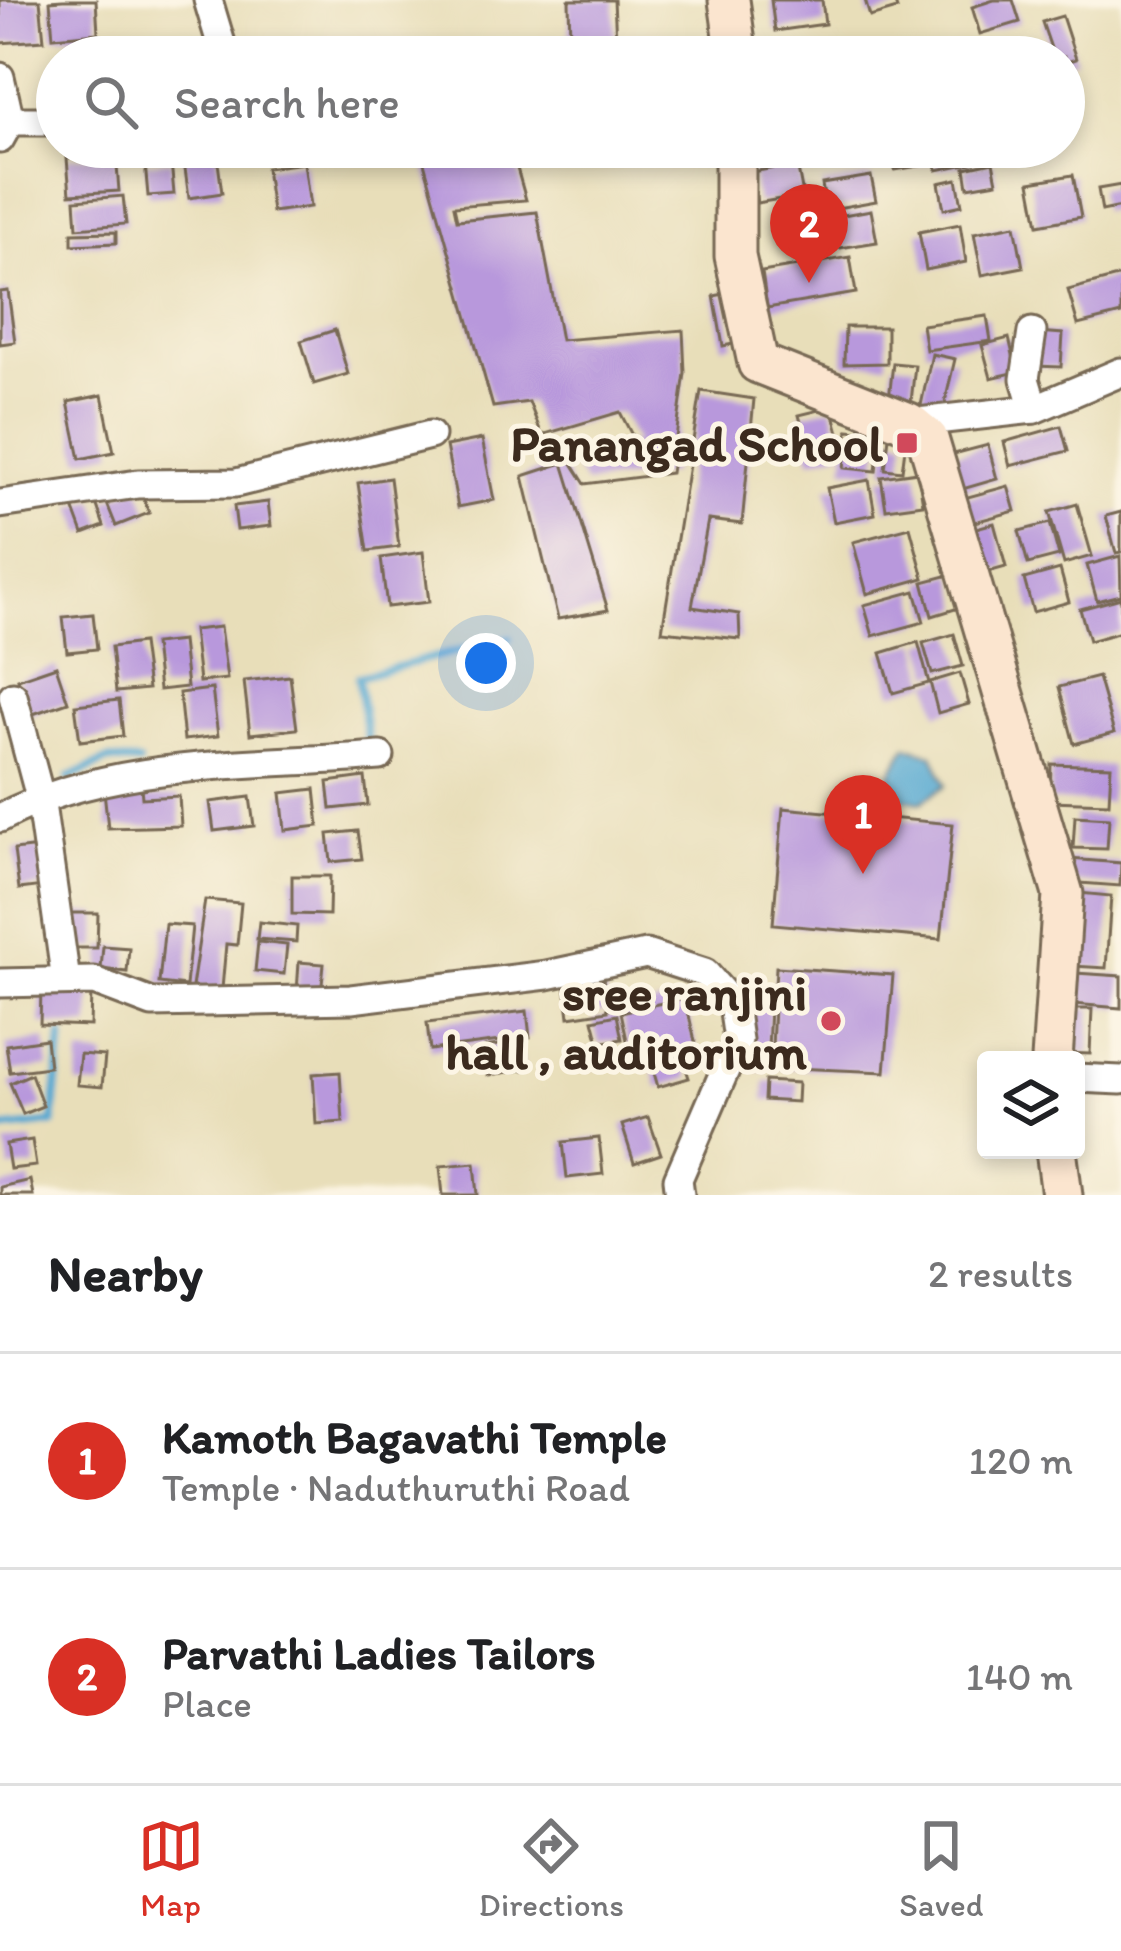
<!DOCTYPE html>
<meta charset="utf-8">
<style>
:root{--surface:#fff;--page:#f2f2f2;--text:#202124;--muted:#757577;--line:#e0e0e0;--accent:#d93025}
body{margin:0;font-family:Itim,sans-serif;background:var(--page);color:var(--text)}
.controls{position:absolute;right:36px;bottom:36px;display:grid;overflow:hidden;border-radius:12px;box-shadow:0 6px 18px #0003}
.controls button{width:108px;height:108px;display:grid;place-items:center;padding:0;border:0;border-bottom:3px solid var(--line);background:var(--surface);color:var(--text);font:60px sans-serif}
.you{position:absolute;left:486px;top:663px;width:42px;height:42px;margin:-30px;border:9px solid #fff;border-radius:50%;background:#1a73e8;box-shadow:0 0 0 18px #1a73e833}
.badge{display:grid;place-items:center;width:78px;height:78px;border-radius:50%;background:var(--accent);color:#fff;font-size:39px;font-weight:700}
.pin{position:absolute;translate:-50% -99px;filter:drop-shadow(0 3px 6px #0008)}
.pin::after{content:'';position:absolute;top:63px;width:42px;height:36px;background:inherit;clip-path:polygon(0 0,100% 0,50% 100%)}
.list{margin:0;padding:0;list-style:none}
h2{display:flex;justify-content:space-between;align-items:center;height:156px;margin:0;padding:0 48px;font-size:51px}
h2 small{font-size:39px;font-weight:400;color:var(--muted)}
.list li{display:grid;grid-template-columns:78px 1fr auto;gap:36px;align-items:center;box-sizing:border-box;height:216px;padding:0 48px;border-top:3px solid var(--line)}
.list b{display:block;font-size:45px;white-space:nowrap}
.list p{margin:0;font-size:39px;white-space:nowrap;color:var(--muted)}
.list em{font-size:39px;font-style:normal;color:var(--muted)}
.icon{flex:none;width:66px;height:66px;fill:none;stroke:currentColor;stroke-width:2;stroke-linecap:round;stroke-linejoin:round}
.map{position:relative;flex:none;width:1121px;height:1195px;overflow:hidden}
.search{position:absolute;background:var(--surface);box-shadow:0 6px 18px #0003;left:36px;right:36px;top:36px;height:132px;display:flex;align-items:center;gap:30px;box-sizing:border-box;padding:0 42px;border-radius:66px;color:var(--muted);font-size:45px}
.sheet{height:588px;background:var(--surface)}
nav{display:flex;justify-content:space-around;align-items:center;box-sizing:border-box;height:168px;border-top:3px solid var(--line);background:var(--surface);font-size:33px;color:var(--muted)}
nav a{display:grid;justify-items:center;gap:6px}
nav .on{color:var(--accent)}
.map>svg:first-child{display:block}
</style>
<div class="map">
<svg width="1121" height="1195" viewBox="0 0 1121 1195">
<rect width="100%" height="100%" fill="#fcf5e5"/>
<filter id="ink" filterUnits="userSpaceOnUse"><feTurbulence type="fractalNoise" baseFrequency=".00833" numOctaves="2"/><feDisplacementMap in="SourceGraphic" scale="24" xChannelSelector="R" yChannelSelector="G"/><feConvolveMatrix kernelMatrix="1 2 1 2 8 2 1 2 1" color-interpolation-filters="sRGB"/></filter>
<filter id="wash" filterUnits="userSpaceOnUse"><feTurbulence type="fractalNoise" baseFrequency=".004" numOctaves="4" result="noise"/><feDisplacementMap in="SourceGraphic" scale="48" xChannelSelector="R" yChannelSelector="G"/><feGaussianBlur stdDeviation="2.7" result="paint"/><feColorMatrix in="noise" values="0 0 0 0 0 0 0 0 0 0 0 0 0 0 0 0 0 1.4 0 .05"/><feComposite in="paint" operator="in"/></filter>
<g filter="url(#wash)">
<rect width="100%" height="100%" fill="#e8deb9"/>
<polygon fill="#56a9d1" stroke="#486a78" stroke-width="3" points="907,746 933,755 946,785 921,802 889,796 891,773"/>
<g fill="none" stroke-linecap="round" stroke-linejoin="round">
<g stroke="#56a9d1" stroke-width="8">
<polyline points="363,744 368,744 358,677 509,638"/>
<polyline points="69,778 109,760 139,763"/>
<polyline points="0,1129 53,1123 62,1036"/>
<polyline points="695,1195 698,1161"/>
</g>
</g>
<g id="blocks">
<g fill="#b898dc">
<polygon points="0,0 40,0 44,40 0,43"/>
<polygon points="63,0 96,0 98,33 53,37 50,1"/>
<polygon points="569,0 614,0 616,41 570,42"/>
<polygon points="771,0 822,0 825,24 775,31"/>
<polygon points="865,0 894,0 897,9 870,17"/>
<polygon points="994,0 1013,0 1020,22 980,34 972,7"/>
<polygon points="1062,16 1076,59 1064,63 1064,57 1054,57 1042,22"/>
<polygon points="182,147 216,147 222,193 189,198"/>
<polygon points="511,147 526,200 454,206 457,220 537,212 561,340 683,330 685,373 671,473 585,484 564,451 636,443 620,412 542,435 529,402 493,407 423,159"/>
<polygon points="891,147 927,147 930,164 895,170"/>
<polygon points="933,147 968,147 971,163 937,170"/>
<polygon points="116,154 119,191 70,194 67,158"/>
<polygon points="171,161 174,194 148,196 145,163"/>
<polygon points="993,162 997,182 968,187 965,168"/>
<polygon points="304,163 310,207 272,212 266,168"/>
<polygon points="797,164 803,195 757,203 752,172"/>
<polygon points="1073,175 1081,217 1038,225 1030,182"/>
<polygon points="871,176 876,201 826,210 822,184"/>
<polygon points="957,179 962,205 944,209 939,183"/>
<polygon points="1121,185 1121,207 1102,211 1098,189"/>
<polygon points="123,196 126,224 77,228 75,200"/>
<polygon points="871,210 877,242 815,252 810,221"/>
<polygon points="960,224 966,262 926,270 919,232"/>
<polygon points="1015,225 1023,267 982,275 974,233"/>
<polygon points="116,232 116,243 72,245 72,233"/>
<polygon points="850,257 856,293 767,308 762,272"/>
<polygon points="1121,276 1121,314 1078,325 1068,290"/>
<polygon points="8,291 15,342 0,344 0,292"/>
<polygon points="724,294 733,344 723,346 714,296"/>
<polygon points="987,316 991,341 926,350 922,325"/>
<polygon points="845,327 887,327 887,363 844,364"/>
<polygon points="335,330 348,374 314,384 301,341"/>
<polygon points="1038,332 1063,334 1061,367 1035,366"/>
<polygon points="1009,338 1017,372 991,378 982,345"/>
<polygon points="932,354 955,359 942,415 920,410"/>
<polygon points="893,363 915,365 911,402 889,399"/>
<polygon points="701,391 754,399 742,524 708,520 692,607 739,614 740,639 662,631"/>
<polygon points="102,395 114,452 80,459 68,402"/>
<polygon points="832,407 844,451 811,460 799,415"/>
<polygon points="1061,426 1068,451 1010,466 1004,442"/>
<polygon points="848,430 880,433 876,471 844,468"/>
<polygon points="889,437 906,440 902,471 885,469"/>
<polygon points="482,439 494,500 458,507 446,446"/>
<polygon points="988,445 997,479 956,491 946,456"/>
<polygon points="563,463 608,610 558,619 523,476"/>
<polygon points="918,472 923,504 886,509 881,477"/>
<polygon points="390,478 399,547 368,551 358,483"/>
<polygon points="869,480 875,514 834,522 827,488"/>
<polygon points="1008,486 1015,511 960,526 953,501"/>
<polygon points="139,487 149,513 116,526 106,501"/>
<polygon points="95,500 104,526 83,534 73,507"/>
<polygon points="268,502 271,526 237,530 234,506"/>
<polygon points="1077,504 1092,556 1064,564 1049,512"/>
<polygon points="1121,512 1121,552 1116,553 1106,516"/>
<polygon points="994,523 1006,567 981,574 969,530"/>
<polygon points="1050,523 1059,556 1028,564 1019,531"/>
<polygon points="910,527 924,578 867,594 853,542"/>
<polygon points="423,552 429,602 387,607 381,558"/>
<polygon points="1120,556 1121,595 1097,601 1087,565"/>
<polygon points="1060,569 1069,602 1033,612 1024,579"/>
<polygon points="953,574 962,607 932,616 923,582"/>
<polygon points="915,591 924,622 873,636 864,605"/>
<polygon points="1121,598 1121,632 1089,641 1080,609"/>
<polygon points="93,614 97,649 67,652 63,617"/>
<polygon points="220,627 227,679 199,682 193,630"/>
<polygon points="954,634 963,666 932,674 923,643"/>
<polygon points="182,641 187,687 159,690 154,644"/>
<polygon points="918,642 929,683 893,693 881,653"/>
<polygon points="142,643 148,689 116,692 111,647"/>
<polygon points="56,666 68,702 30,715 18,679"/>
<polygon points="960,673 969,704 938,713 930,682"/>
<polygon points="290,676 297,729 250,734 244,681"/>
<polygon points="1098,677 1114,733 1074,744 1059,687"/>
<polygon points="212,689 218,736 184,740 179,693"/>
<polygon points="119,700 123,736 80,741 75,705"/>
<polygon points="1051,764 1111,766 1109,803 1050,801"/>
<polygon points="365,777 368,805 331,809 328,782"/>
<polygon points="141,787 142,798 179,796 181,826 108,828 104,791"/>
<polygon points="315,789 319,826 285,830 281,793"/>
<polygon points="250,797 254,826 214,831 210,802"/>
<polygon points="783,808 953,824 941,939 773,924"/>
<polygon points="1075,816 1109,818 1107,849 1073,848"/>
<polygon points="358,831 362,859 331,862 328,834"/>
<polygon points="39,847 44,886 19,889 14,850"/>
<polygon points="1069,859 1121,863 1120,886 1067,882"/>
<polygon points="292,876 330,876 329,915 292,914"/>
<polygon points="1079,893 1111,896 1106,968 1073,966"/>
<polygon points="205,900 241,903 237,945 226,944 222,989 192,987"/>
<polygon points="61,913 98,913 97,948 61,948"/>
<polygon points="259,922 297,926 296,942 257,939"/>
<polygon points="165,924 192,926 186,986 159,983"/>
<polygon points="258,942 287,945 284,974 255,971"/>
<polygon points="103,946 129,948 127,972 101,969"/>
<polygon points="299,962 324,964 321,995 297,992"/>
<polygon points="776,967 893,975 885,1072 771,1067"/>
<polygon points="602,972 608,1011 569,1017 564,977"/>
<polygon points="1075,973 1121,976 1121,1008 1073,1004"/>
<polygon points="41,991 91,992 90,1026 40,1024"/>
<polygon points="685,998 696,1046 631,1059 621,1012"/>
<polygon points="747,1006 770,1007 767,1070 744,1069"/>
<polygon points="1065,1009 1092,1009 1090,1054 1064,1053"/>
<polygon points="527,1011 530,1037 430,1050 427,1023"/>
<polygon points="617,1015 622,1039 599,1043 593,1020"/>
<polygon points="46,1039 49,1067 10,1072 6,1045"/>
<polygon points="519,1042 523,1070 488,1075 485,1047"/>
<polygon points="602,1047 606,1066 581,1070 577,1052"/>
<polygon points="80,1054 105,1056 102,1087 77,1085"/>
<polygon points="682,1056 689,1078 658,1087 652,1066"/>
<polygon points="340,1072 343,1122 316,1124 313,1074"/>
<polygon points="31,1074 43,1106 23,1114 10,1083"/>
<polygon points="765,1081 798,1083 797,1102 764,1100"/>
<polygon points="648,1117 661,1154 634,1163 622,1125"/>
<polygon points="599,1138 603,1174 567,1178 563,1142"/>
<polygon points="32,1140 36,1166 10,1169 6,1144"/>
<polygon points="475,1163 478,1195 443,1195 440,1166"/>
<polygon points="30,1180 33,1195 0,1195 0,1187"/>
</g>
</g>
</g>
<g filter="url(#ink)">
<use href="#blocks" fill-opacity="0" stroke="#786954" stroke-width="3"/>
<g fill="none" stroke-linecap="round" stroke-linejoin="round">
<defs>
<g id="street">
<polyline points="208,0 225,57"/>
<polyline points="686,57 737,54"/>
<polyline points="0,77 10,121 0,139"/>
<polyline points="10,121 57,121"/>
<polyline points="1032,332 1025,379 1034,409"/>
<polyline points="909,423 1034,409 1121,372"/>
<polyline points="0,504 138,484 236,483 430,435"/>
<polyline points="13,696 40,797 66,981"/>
<path d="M 0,818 C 113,758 255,766 380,756"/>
<polyline points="0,983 94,981 152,1003 351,999 547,975 646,954 705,973 733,1005 738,1040 678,1179 680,1195"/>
<polyline points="1076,1078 1121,1080"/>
</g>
<g id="secondary">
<polyline points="729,0 737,57"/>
<polyline points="735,147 735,256 758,363 909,423 928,439 1063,894 1052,1060"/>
<polyline points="1056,1150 1062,1195"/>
</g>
</defs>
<use href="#street" stroke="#786954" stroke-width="33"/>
<use href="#secondary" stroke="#786954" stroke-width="45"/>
<use href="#street" stroke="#fff" stroke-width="27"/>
<use href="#secondary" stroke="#fbe5cf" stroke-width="39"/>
</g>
</g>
<g fill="#d1495b" stroke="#fcf5e5" stroke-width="4.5">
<rect x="895" y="431" width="24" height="24" rx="6"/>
<circle cx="831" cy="1021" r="12"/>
</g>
<g text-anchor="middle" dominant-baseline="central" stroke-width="10" stroke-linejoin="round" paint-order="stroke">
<g font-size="51" font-weight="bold" fill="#3b2a1e" stroke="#fcf5e5" text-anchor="end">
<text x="883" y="443">Panangad School</text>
<text x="807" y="992">sree ranjini<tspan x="807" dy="59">hall , auditorium</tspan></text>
</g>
</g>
</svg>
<div class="controls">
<button><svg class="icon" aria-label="layers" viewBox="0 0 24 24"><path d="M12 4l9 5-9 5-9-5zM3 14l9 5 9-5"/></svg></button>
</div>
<div class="you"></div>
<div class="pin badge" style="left:863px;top:874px">1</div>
<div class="pin badge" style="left:809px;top:283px">2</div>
<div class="search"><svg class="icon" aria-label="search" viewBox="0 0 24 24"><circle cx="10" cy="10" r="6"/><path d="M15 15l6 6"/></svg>Search here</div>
</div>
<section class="sheet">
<h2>Nearby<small>2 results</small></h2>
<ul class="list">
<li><span class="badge">1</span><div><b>Kamoth Bagavathi Temple</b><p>Temple · Naduthuruthi Road</p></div><em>120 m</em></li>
<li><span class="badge">2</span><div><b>Parvathi Ladies Tailors</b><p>Place</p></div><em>140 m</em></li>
</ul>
</section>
<nav>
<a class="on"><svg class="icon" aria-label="map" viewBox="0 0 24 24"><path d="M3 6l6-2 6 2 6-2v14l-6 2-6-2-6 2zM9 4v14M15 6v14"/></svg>Map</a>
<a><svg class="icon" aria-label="directions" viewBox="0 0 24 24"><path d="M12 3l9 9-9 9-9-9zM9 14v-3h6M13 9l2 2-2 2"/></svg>Directions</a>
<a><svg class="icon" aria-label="saved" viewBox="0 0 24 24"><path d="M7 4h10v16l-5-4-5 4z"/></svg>Saved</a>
</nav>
